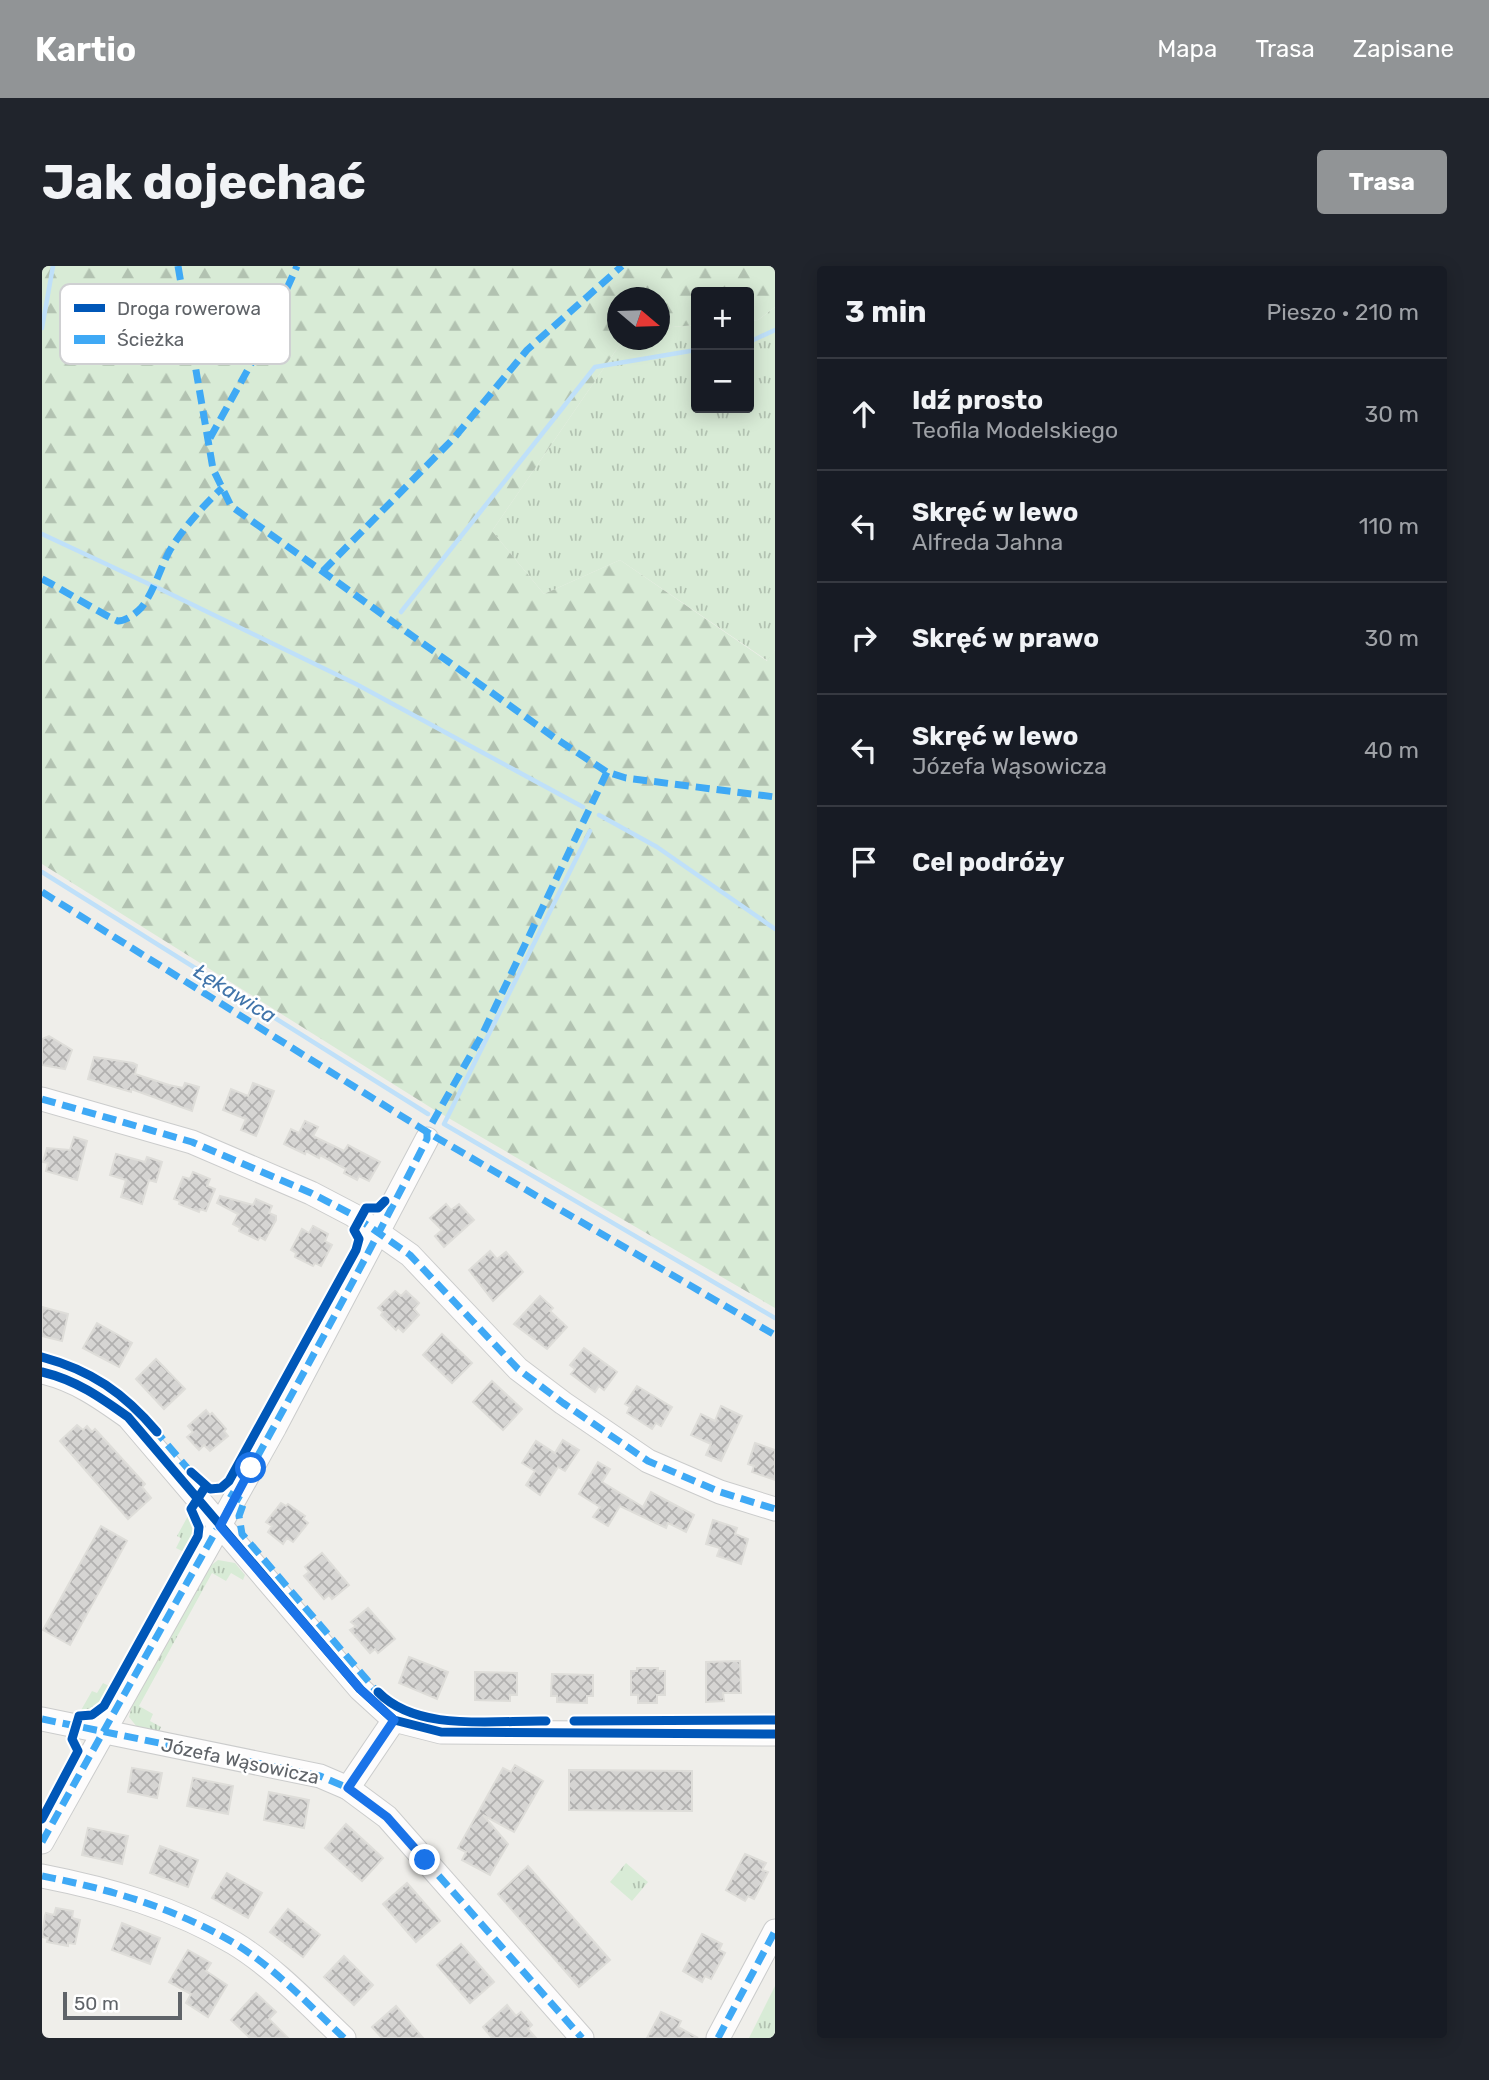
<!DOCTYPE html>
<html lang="pl">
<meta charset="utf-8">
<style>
:root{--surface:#171b24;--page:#20242c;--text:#f1f3f6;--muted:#9ea1a6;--line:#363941;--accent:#919496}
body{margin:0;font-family:Rubik,sans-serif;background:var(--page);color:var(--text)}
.controls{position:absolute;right:21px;top:21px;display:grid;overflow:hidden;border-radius:7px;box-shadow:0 4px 18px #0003}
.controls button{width:63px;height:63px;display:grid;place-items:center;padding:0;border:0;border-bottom:2px solid var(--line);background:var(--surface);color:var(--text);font:35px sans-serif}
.compass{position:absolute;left:565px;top:21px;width:63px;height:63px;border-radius:50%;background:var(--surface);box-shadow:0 4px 18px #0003;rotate:109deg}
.scale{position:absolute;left:21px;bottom:18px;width:119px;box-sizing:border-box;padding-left:7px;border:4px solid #5f6368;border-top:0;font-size:19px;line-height:24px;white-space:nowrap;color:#5f6368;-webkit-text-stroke:5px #fff;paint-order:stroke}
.stop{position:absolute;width:21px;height:21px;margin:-16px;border:5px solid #1a73e8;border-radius:50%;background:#fff}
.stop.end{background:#1a73e8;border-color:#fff;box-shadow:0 2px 7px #0008}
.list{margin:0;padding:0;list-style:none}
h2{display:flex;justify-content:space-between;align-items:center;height:91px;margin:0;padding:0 28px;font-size:30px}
h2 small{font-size:23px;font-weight:400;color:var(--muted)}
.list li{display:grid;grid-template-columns:46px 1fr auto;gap:21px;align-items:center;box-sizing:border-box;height:112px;padding:0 28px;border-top:2px solid var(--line)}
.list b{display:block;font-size:26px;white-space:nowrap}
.list p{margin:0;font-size:23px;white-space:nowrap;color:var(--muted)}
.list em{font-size:23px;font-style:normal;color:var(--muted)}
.icon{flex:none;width:38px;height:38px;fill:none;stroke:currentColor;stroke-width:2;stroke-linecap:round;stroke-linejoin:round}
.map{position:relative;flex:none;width:733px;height:1772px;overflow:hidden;border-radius:7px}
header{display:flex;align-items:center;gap:42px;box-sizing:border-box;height:98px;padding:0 35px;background:var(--accent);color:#fff}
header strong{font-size:33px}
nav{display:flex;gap:38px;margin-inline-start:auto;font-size:24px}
.intro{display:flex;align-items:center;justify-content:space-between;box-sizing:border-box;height:168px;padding:0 42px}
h1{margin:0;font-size:49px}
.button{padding:18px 32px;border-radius:7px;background:var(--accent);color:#fff;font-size:24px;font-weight:700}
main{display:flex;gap:42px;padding:0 42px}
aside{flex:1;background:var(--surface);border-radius:7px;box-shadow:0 4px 18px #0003}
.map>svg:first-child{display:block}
</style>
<header>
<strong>Kartio</strong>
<nav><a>Mapa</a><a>Trasa</a><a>Zapisane</a></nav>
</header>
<div class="intro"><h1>Jak dojechać</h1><a class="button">Trasa</a></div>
<main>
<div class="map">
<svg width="733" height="1772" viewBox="0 0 733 1772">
<defs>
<pattern id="grass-tufts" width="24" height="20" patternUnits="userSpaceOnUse" patternTransform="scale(1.75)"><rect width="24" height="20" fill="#d8ebd6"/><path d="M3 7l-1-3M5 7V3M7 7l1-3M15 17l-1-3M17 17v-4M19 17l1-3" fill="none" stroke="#b2c2b1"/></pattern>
<pattern id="forest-firs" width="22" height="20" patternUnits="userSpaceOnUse" patternTransform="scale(1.75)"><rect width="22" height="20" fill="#d8ebd6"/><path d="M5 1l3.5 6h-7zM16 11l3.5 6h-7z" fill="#b2c2b1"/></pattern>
<pattern id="building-cross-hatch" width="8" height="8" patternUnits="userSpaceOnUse" patternTransform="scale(1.75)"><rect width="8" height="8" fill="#d6d5d3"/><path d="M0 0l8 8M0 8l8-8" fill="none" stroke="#b1b0af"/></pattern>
</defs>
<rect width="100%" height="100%" fill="#efeeea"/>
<g fill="url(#grass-tufts)">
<polygon points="733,41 733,384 726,395 578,294 502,328 450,265 581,74 618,74 618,62 654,59 654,142 707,142 707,55 716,54"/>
<polygon points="147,1248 152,1264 142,1286 134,1282 139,1272 135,1270"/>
<polygon points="176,1294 193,1297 203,1309 201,1314 189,1307 184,1315 170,1307 97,1440 111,1448 108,1455 119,1461 117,1465 95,1461 87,1451 90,1440 167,1301"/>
<path d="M 61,1417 L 67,1420 C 61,1433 56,1447 38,1446 L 50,1425 L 55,1427 Z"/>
<polygon points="584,1597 606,1616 590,1635 568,1616"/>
<polygon points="733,1720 733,1767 730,1772 707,1772"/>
</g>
<polygon fill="url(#forest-firs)" points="0,0 733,0 733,41 716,54 707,55 707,26 654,26 654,59 618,62 618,32 576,32 576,74 581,74 450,265 502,328 578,294 725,395 733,384 733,1042 391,843 0,598"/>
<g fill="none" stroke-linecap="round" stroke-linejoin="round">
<g stroke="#bfe0f9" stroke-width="4.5">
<polyline points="0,62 11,0"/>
<polyline points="707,76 733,64"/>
<polyline points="0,268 109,319"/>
<polyline points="112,320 314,418 541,541"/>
<polyline points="359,346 553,101 654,84"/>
<polyline points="557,549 615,581 733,663"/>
<polyline points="548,565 402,858 733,1052"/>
<polyline points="0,606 386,848"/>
</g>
</g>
<g fill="url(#building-cross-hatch)" stroke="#deddd9" stroke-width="2">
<polygon points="7,770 30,784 23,803 0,799 0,773"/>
<polygon points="52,791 91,797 95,799 93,808 127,819 141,822 143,817 157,821 150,845 89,823 89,826 46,813"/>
<polygon points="211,817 232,825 214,870 199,864 204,853 181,844 189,823 206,830"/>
<polygon points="263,855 276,861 271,870 302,885 306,879 338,896 327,915 317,910 315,914 302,907 304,903 278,889 277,892 264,885 263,888 242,878 249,863 257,867"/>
<polygon points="32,871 45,875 35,914 4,905 6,897 1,896 5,882 28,884"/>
<polygon points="74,888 103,896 105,891 120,896 114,916 107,914 100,938 79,931 84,914 68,909"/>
<polygon points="151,906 168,913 165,920 173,923 164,945 158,943 157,946 137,938 138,935 132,933 141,911 148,913"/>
<polygon points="178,930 211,939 214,933 230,940 227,947 234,950 234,954 223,974 218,971 216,974 197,965 198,962 191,958 196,948 175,937"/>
<polygon points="404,938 409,944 417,938 432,954 402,981 393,970 400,964 388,952"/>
<polygon points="271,960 286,968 283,975 290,979 279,1000 273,997 271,1000 253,991 254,987 249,984 260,963 267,967"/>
<polygon points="448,985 455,993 464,986 481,1006 451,1035 427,1004"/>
<polygon points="353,1025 359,1030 364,1025 377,1037 372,1043 377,1049 361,1066 356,1061 354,1064 339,1049 341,1046 336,1042"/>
<polygon points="498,1030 511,1042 508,1045 525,1061 505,1083 472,1058"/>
<polygon points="0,1041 26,1048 20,1075 0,1070"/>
<polygon points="55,1057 90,1077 77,1101 41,1082"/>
<polygon points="400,1068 430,1097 410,1117 381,1089"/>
<polygon points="542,1082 575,1106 562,1124 557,1120 553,1126 529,1108 533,1103 528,1099"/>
<polygon points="114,1093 143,1123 122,1143 94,1113"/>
<polygon points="450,1115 480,1143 461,1164 431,1136"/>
<polygon points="595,1120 630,1141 619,1160 614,1157 610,1163 585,1147 588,1141 583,1138"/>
<polygon points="679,1140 700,1150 679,1195 664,1189 669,1178 649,1169 659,1148 673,1155"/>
<polygon points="164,1144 168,1149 170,1147 184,1163 182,1165 186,1170 168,1185 162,1179 157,1184 145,1171 151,1166 146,1160"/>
<polygon points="35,1159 41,1164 45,1160 50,1166 53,1163 103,1218 100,1221 109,1232 86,1253 18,1175"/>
<polygon points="521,1174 537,1184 523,1205 516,1201 498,1229 484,1219 493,1205 480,1197 494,1175 513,1187"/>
<polygon points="713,1177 733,1184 733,1214 710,1206 712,1200 706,1198"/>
<polygon points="556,1196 568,1203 560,1216 601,1241 609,1226 652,1249 644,1266 626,1257 624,1262 578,1240 566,1260 551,1251 558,1241 537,1228"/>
<polygon points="239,1237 244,1240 246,1238 263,1250 261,1253 266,1257 251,1276 245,1272 241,1278 226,1266 230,1260 224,1256"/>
<polygon points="671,1254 695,1262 693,1268 706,1273 699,1298 675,1290 678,1282 664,1278"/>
<polygon points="59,1260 85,1275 28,1379 1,1364"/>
<polygon points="280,1287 307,1319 290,1333 287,1329 282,1333 262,1310 267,1306 263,1301"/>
<polygon points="326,1342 353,1373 336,1387 333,1383 328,1387 308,1364 314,1360 309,1356"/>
<polygon points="367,1391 406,1406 395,1433 357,1417"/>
<polygon points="698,1395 699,1427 681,1427 682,1435 664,1436 664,1396"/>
<polygon points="595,1402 616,1402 616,1405 623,1405 623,1429 615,1429 615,1437 596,1437 596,1429 589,1429 589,1405 595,1405"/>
<polygon points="433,1406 475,1407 475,1429 468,1429 468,1435 433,1434"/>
<polygon points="510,1408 551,1409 551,1430 545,1430 545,1437 515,1436 515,1430 509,1430"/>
<polygon points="473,1499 501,1515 472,1566 441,1549 466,1578 448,1609 420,1594 424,1586 416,1582 461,1502 469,1506"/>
<polygon points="90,1502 120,1507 115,1532 86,1526"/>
<polygon points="527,1504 650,1505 650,1545 527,1544"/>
<polygon points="151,1512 191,1520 186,1548 145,1540"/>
<polygon points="227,1526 267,1534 262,1562 222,1554"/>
<polygon points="304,1558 341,1592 320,1615 283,1582"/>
<polygon points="46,1562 86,1570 80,1598 40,1589"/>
<polygon points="118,1580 156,1594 146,1621 108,1607"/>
<polygon points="703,1588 724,1597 720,1604 726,1606 712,1633 706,1630 703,1635 684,1624"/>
<polygon points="486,1600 568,1694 537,1721 456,1628"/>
<polygon points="185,1607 220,1627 206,1652 170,1632"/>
<polygon points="365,1617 398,1655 374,1676 341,1638"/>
<polygon points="14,1642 31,1645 30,1652 38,1654 33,1678 26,1677 26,1680 5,1676 6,1672 0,1671 3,1650 4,1647 12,1649"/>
<polygon points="246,1643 278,1669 261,1691 228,1666"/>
<polygon points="80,1657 118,1672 108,1698 70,1684"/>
<polygon points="660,1668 680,1678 677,1684 683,1687 669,1713 663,1710 660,1716 641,1705"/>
<polygon points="419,1678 452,1716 428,1737 395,1699"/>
<polygon points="146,1684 169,1697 164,1705 185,1719 166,1751 144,1737 149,1728 127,1716"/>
<polygon points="302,1690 331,1719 312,1739 282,1711"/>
<polygon points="214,1727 234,1746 227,1753 246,1772 208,1772 189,1754"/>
<polygon points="465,1739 474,1750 479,1746 490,1759 486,1763 494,1772 450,1772 441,1761"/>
<polygon points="354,1740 381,1772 340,1772 330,1761"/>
<polygon points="619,1746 639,1755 636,1761 656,1772 605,1772"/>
</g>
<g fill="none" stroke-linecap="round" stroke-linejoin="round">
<defs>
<g id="minor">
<polyline points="0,833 150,876 269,927 311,949 368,989 476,1103 521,1137 606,1195 678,1226 733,1243"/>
<path d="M 0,1106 C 34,1114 58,1131 86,1151 L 318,1423 L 352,1454 L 399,1466 L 733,1468"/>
<polyline points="0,1453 278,1510 306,1522 345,1551 540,1772"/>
<polyline points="306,1522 352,1454"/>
<polyline points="0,1576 233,1161 385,873"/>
<path d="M 0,1610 C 67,1623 133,1642 192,1677 C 233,1702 267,1739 302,1772"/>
<polyline points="676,1772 733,1665"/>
</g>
</defs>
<use href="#minor" stroke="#cbcccc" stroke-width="25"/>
<use href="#minor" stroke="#fdfcfc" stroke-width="23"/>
<g stroke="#3fa9f5" stroke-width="7" stroke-dasharray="14 7" stroke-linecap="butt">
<polyline points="136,0 171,203 189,240 513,472 565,506 584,512 733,531"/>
<polyline points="168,172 220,78 255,0"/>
<polyline points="281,305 412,172 485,84 580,0"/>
<path d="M 0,313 C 13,319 70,354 76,355 C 84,355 93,348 99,342 C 112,326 118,302 128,284 C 142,261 161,240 180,222"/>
<polyline points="0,626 385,866 733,1069"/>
<polyline points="0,833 150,876 269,927 311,949 368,989 476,1103 521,1137 606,1195 678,1226 733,1243"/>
<polyline points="112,1163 153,1211"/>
<polyline points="187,1227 202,1236 197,1250 200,1268 338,1429"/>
<polyline points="0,1453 278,1510 306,1522 345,1551 540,1772"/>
<polyline points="306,1522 352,1454"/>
<path d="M 0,1576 C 129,1342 264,1112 385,873 L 385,866 L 441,767 L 565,506"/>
<path d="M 0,1610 C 67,1623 133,1642 192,1677 C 233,1702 267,1739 302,1772"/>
<polyline points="676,1772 733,1665"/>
</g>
<defs>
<g id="cycleway">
<path d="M 0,1091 C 49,1104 82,1127 115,1166"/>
<path d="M 0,1106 C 34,1114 58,1131 86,1151 L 318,1423 L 352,1454 L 399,1466 L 733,1468"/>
<polyline points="149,1206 168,1223 179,1222 187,1215 314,984 317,973 312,964 324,942 336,942 343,935"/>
<path d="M 336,1426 C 376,1467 453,1454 504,1455"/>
<polyline points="532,1455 733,1454"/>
<polyline points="0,1553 36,1485 30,1473 37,1450 50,1449 62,1440 156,1270 157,1261 149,1243 162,1223"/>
</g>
</defs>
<use href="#cycleway" stroke="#fff" stroke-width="13"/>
<use href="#cycleway" stroke="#0057b8" stroke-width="9"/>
</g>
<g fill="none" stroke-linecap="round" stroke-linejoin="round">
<polyline stroke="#1a73e8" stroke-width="9" points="209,1202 178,1260 318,1423 352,1454 306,1522 345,1551 383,1594"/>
</g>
<g text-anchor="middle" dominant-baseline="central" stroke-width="5" stroke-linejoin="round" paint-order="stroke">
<g font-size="19" fill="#5f6368" stroke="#fff">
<text transform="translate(198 1495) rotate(12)">Józefa Wąsowicza</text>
</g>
<g font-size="21" font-style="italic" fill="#4174aa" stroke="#fff">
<text transform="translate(193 727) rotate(32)">Łękawica</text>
</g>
</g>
<rect x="18" y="18" width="230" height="80" rx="10" fill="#fff" stroke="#cfd0d2" stroke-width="2"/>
<rect x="32" y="38" width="31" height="8" fill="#0057b8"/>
<rect x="32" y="69" width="31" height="9" fill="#3fa9f5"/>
<g font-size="19" fill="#5f6368">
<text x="75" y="49">Droga rowerowa</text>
<text x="75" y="80">Ścieżka</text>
</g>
</svg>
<div class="controls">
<button>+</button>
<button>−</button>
</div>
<svg class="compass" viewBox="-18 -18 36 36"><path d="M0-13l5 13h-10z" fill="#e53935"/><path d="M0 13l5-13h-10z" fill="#9ea1a6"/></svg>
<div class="scale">50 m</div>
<div class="stop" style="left:209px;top:1202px"></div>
<div class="stop end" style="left:383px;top:1594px"></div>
</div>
<aside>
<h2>3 min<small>Pieszo · 210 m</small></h2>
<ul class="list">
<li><svg class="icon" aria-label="ahead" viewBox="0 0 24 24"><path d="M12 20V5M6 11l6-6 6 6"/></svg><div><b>Idź prosto</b><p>Teofila Modelskiego</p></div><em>30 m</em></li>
<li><svg class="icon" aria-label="left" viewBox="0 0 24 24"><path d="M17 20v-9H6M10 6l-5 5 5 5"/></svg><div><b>Skręć w lewo</b><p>Alfreda Jahna</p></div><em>110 m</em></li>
<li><svg class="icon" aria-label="right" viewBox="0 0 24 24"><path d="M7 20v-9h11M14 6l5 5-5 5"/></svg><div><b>Skręć w prawo</b></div><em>30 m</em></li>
<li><svg class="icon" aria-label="left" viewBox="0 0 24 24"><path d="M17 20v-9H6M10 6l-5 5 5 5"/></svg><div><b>Skręć w lewo</b><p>Józefa Wąsowicza</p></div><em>40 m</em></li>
<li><svg class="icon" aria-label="arrive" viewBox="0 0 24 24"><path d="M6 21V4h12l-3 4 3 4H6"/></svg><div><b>Cel podróży</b></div></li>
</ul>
</aside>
</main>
